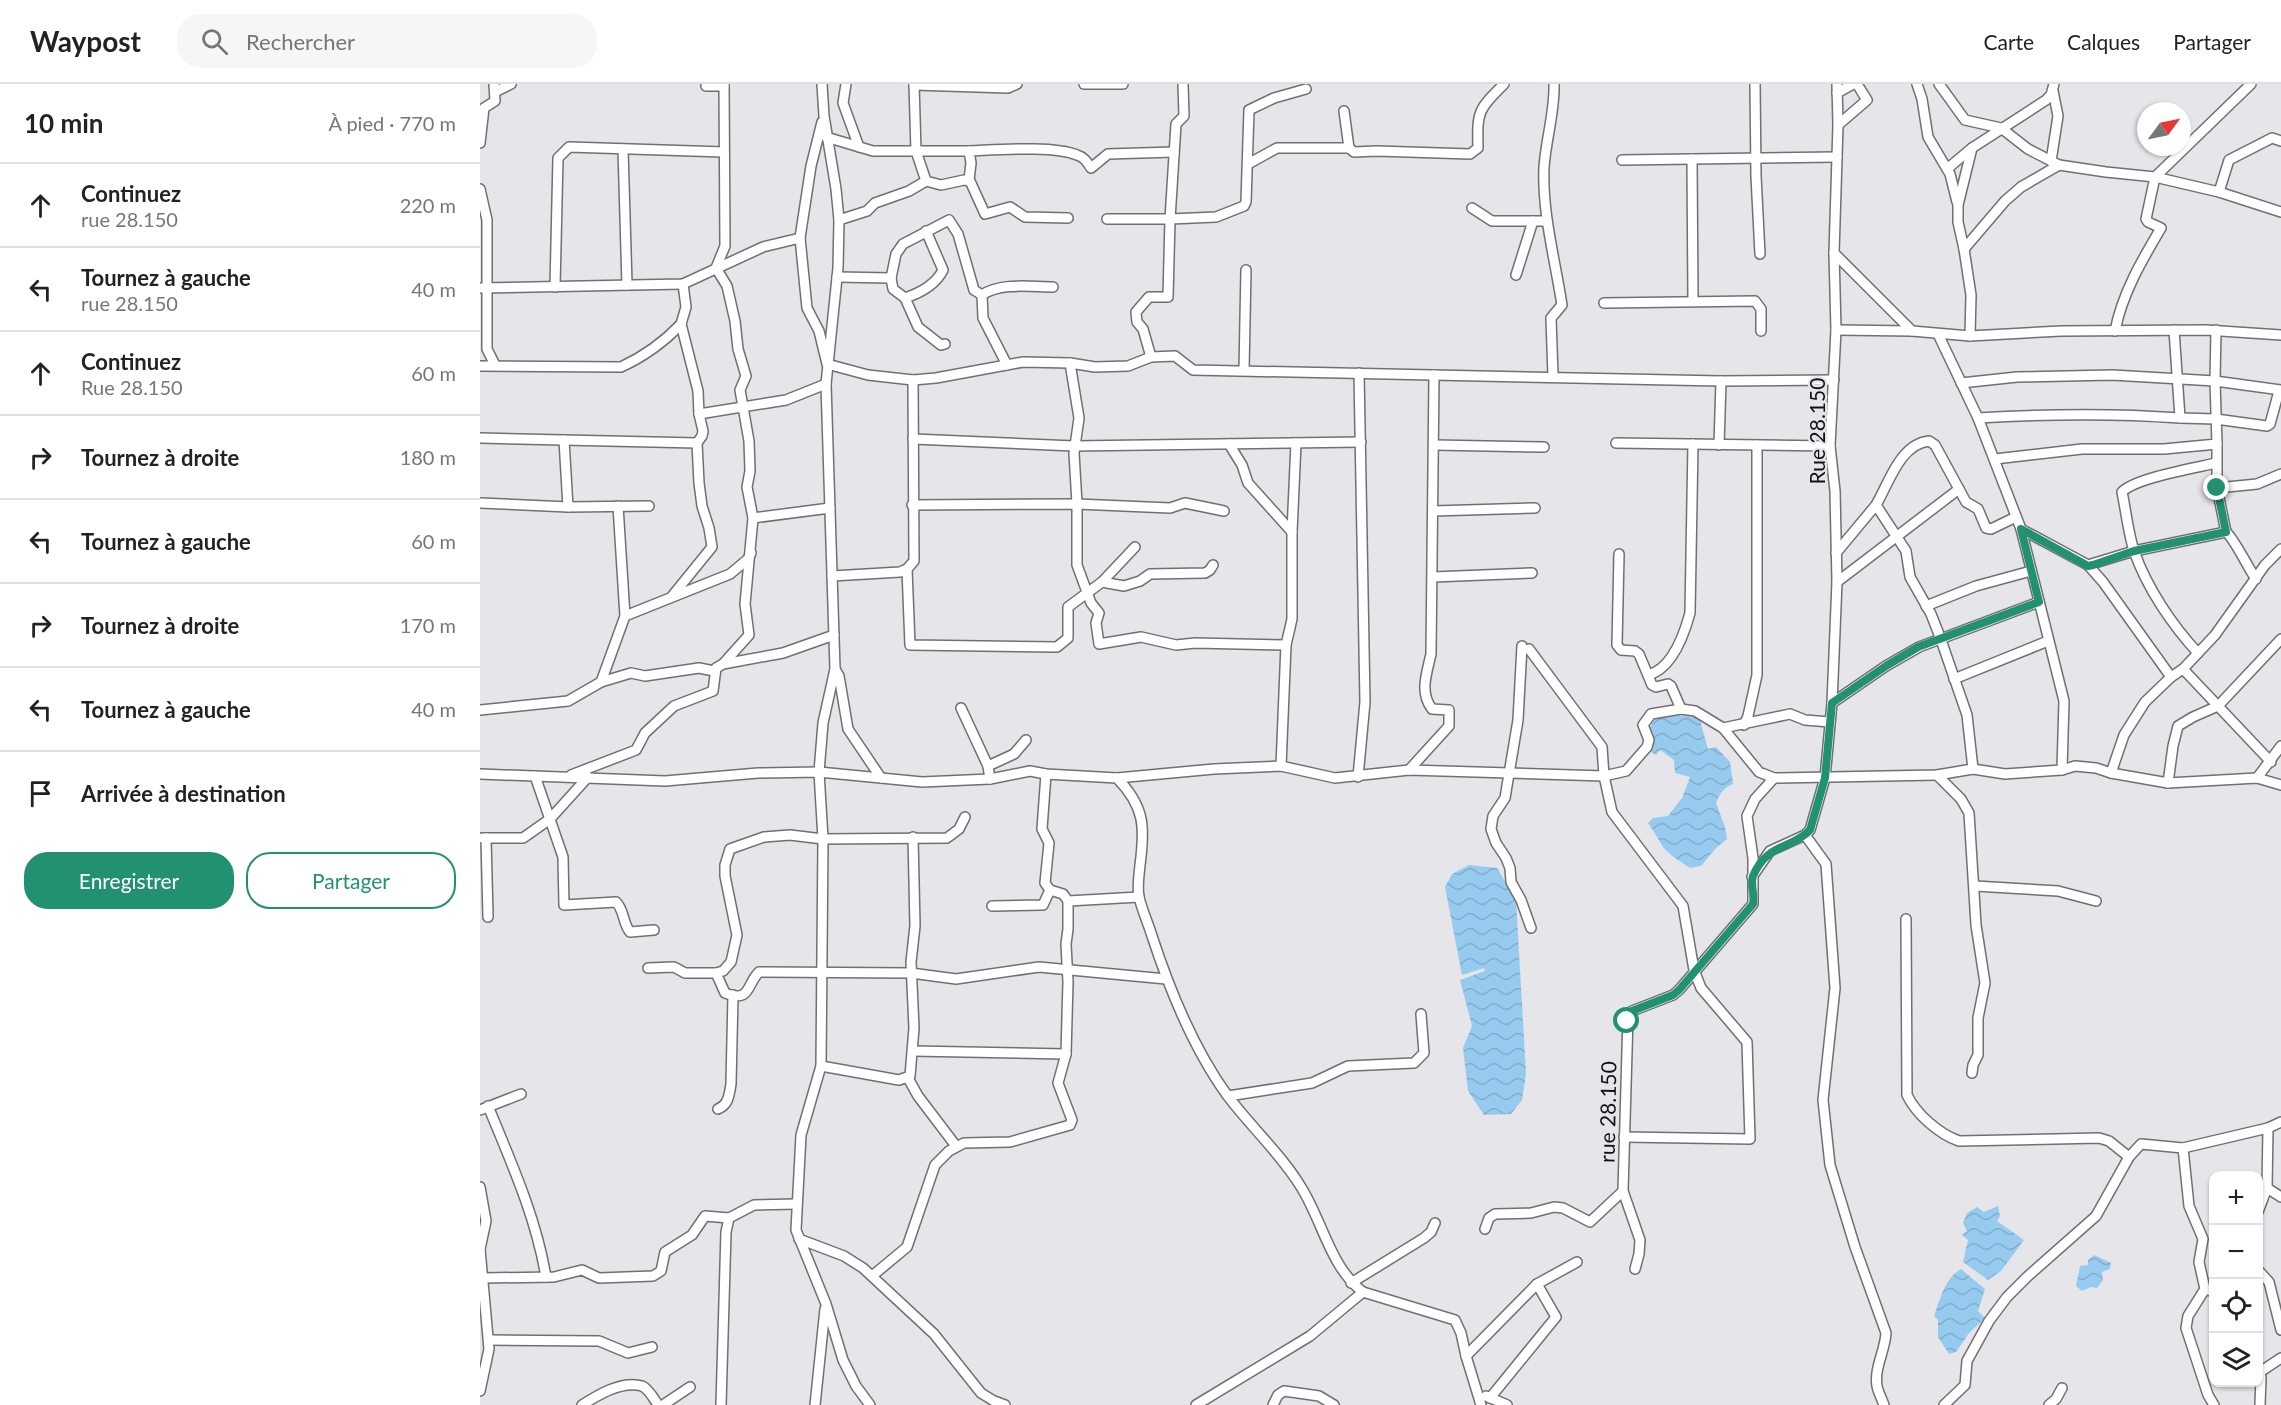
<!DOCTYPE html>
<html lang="fr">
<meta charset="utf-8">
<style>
:root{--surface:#fff;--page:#f6f6f6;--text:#222;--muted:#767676;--line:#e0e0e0;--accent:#229171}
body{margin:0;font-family:Lato,sans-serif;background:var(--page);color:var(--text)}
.controls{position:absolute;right:18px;bottom:18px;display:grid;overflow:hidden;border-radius:12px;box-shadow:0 2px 4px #0004}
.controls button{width:54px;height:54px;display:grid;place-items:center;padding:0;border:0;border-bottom:2px solid var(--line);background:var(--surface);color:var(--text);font:30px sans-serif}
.compass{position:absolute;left:1657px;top:18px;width:54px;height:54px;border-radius:50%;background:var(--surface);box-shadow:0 2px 4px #0004;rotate:57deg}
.stop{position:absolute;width:18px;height:18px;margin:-14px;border:4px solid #229171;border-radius:50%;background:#fff}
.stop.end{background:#229171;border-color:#fff;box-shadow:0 2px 6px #0008}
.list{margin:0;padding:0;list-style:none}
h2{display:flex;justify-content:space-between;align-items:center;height:78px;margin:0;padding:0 24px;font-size:26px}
h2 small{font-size:20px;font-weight:400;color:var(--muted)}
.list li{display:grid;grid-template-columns:39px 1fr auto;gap:18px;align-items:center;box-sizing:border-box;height:84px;padding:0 24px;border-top:2px solid var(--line)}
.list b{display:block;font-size:22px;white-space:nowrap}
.list p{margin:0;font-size:20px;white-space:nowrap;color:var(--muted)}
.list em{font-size:20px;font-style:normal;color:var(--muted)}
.actions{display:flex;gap:12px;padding:18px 24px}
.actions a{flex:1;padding:14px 0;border:2px solid var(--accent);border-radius:24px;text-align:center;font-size:21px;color:var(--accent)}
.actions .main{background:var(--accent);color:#fff}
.icon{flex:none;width:33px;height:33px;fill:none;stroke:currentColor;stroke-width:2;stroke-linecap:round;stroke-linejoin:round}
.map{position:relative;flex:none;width:1801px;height:1321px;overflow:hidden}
header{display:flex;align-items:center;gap:36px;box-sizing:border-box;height:84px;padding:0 30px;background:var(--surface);border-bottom:2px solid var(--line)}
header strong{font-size:28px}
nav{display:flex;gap:33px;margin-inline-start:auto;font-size:21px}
.search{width:420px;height:54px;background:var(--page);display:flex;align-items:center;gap:15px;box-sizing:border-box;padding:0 21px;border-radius:24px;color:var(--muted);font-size:22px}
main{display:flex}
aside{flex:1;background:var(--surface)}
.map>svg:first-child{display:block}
</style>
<header>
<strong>Waypost</strong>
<div class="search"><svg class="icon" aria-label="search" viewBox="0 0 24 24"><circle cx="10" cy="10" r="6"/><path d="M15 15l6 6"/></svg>Rechercher</div>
<nav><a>Carte</a><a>Calques</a><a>Partager</a></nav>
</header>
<main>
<aside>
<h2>10 min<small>À pied · 770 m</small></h2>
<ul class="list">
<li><svg class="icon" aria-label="ahead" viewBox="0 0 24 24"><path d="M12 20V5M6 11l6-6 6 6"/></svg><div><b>Continuez</b><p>rue 28.150</p></div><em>220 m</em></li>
<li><svg class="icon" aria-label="left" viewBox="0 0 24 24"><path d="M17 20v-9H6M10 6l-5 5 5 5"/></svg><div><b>Tournez à gauche</b><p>rue 28.150</p></div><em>40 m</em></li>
<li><svg class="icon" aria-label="ahead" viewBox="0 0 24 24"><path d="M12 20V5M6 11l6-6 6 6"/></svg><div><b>Continuez</b><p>Rue 28.150</p></div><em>60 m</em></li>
<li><svg class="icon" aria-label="right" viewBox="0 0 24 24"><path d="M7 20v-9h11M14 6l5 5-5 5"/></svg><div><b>Tournez à droite</b></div><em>180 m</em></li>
<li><svg class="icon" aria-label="left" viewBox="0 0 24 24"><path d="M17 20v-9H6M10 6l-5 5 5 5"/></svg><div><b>Tournez à gauche</b></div><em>60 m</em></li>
<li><svg class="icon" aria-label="right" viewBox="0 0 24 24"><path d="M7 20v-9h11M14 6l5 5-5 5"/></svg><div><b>Tournez à droite</b></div><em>170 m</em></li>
<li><svg class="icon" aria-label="left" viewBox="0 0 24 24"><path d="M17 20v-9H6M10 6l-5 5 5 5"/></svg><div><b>Tournez à gauche</b></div><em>40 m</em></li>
<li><svg class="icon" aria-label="arrive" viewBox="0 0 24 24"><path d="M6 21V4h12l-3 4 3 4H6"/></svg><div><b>Arrivée à destination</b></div></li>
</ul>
<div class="actions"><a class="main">Enregistrer</a><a>Partager</a></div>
</aside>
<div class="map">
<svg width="1801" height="1321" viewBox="0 0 1801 1321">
<defs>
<pattern id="water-waves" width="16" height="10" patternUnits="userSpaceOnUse" patternTransform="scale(1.5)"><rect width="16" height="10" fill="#96cbef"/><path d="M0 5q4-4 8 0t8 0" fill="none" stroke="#80adcc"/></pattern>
</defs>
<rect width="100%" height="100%" fill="#e6e5e9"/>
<g fill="url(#water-waves)">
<path d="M 1178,630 L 1219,633 L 1228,665 L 1236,663 L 1250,678 L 1253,700 C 1243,704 1240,709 1236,719 L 1245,743 L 1247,755 L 1236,764 L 1221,782 L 1210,784 C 1202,778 1190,772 1183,763 C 1178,755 1174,747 1168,739 L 1173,734 L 1188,732 L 1202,714 L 1210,693 L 1195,689 L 1194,676 L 1180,666 L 1176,671 L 1171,668 L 1173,652 L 1169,645 Z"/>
<polygon points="989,781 1017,784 1036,816 1046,990 1042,1016 1031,1030 1004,1031 988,1007 983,964 992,942 980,896 1005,887 1004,884 982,891 965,803 972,790"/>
<polygon points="1518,1122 1520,1132 1517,1137 1544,1156 1521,1187 1508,1196 1483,1178 1488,1156 1482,1151 1487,1147 1483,1139 1487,1129 1497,1123 1504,1128"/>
<polygon points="1614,1171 1631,1179 1630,1185 1622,1188 1623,1196 1617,1204 1611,1203 1602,1207 1596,1202 1600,1182 1608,1181 1608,1176"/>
<path d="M 1481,1185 L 1505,1205 L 1498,1227 L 1505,1234 L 1489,1249 L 1476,1268 L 1469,1270 L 1458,1253 L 1458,1236 L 1454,1232 C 1460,1215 1465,1194 1481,1185 Z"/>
</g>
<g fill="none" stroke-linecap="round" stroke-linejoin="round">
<defs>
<g id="minor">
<polyline points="226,0 226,2 244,2"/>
<polyline points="342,0 344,32 356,105 359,136 358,184 346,300 355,585 343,639 339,688 343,755 341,982 321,1051 316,1146 346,1220 363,1276 376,1302 390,1321"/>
<polyline points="366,0 363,19 379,63"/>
<polyline points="434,0 436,67 446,97 461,101 484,96 490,97 505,130 530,123 545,133 588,134"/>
<polyline points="604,0 643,0"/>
<polyline points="703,0 704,32 696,40 690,135 736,133 764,122 766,118 769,26 794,14 826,5"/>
<polyline points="1275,0 1276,92 1280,170"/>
<polyline points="1437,0 1442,15 1448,53 1470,90 1477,118"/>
<path d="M 1459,0 L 1485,36 L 1521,44 L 1548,65 L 1579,81 L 1626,88 L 1675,93 L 1666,135 L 1668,138 L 1681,144 C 1662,176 1642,210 1635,247"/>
<polyline points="1771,0 1675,93 1739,108 1801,128"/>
<polyline points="434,1 528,4 537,0"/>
<polyline points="15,8 31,0"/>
<polyline points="1357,9 1373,0"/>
<path d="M 864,27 L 869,64 L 874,68 L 897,67 L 990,70 L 998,64 C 997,27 998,26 1024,0"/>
<polyline points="342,38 331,82 320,154 327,224 339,247 347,280 388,291 433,296 456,294 543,278 590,279 615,283 648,282 671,273 695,272 713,286 1241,297 1354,296"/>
<polyline points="1358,41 1387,16 1377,0"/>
<polyline points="346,53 393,67 489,67"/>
<polyline points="0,59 4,24 15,17 14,0"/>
<polyline points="143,65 147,201"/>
<polyline points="1212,75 1213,217"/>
<polyline points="1142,76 1357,73"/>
<polyline points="1571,77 1578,32 1573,7"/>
<polyline points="768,80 797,64 869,64"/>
<polyline points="1467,85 1492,64"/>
<path d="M 489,96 L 491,79 L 489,67 C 516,66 574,61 597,71 C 604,73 607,78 611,84 L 628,70 L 694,68"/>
<polyline points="0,105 7,136 7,265 15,281"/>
<polyline points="1739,108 1749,76 1792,54 1801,57"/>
<polyline points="992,124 1012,137 1066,137"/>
<polyline points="627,135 690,135 688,213 669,213 656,228 657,238 663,245 671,273"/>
<polyline points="359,136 387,127 395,119 429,107 446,97"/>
<polyline points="1484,165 1525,117 1541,103 1579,81"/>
<polyline points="1354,169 1432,247"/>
<polyline points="1036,191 1053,137"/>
<polyline points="357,193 411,194 416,170 423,160 469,136 478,150 494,206 502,211"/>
<path d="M 411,194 L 413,205 L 425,214 C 440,209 456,200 463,186 L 446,147"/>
<polyline points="75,203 78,74 89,63 244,68"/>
<polyline points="0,204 203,200 283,163 320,154"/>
<polyline points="425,214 438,243 461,261 465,260"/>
<polyline points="1124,219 1275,217 1281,225 1281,247"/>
<polyline points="1356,246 1432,247 1490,252 1581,247 1726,246 1801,251"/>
<polyline points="1458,250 1498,334 1541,445 1608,481 1623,498 1691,593"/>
<polyline points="1490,252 1491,211 1484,165 1478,138 1478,121 1492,64 1566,16 1571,11 1574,0"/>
<polyline points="590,279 599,334 594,369 597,420 597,481 611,519 619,529 616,539 619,560 661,553 696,561 715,559 806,561"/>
<path d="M 527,281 L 503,234 L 502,211 C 521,198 551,203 573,203"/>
<path d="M 0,282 L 141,283 C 165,272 183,259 201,240"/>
<polyline points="764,285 766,186"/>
<path d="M 1073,292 L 1071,234 L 1082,221 C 1075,175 1062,129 1064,83 C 1066,55 1075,27 1074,0"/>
<polyline points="1481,299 1537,293 1632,291 1735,297 1801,306"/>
<polyline points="219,330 306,316 346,300"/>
<path d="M 1498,334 C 1565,330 1633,329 1700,334 L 1694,246"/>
<polyline points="1700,334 1736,335 1787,342 1790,340 1799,307"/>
<polyline points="0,354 217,359"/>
<polyline points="433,355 594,362 881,358"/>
<polyline points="84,356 88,423"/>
<polyline points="1136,359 1350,362"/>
<polyline points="749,360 762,381 768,399 812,448"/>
<polyline points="954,361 1064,363"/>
<polyline points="1239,361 1241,297"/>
<polyline points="1515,375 1602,365 1684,365 1737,360 1735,297 1736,246"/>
<polyline points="1737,404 1777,400 1801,390"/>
<polyline points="0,419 88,423 169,422"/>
<polyline points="432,421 597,420 690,424 705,419 744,427"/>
<path d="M 1396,421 C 1409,399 1420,360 1449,357 L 1455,361 L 1486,418 L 1498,425 L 1506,444 L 1511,445 L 1536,433"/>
<polyline points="138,422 145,532"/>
<polyline points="953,427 1055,424"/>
<polyline points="273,434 350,424"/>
<polyline points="1541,445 1584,617 1582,686"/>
<path d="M 1746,448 C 1754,454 1768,484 1776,495"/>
<polyline points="1356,469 1396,421 1426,467 1430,493 1451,530 1460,553 1487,631 1493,685"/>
<polyline points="1139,470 1137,561 1141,566 1155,567 1159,570 1172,601 1176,603 1188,600 1191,602 1201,625"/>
<polyline points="1608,481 1654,467 1746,448 1737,404 1737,360"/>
<polyline points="427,485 430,561 577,563 588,554 588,523 622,498 644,502 660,497 670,490 725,489 730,486 733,481"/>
<polyline points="352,492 420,488 427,485 434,477 433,296"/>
<polyline points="953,493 1052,489"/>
<polyline points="622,498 655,463"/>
<polyline points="1357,498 1479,405"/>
<polyline points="193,511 232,463 229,444 222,422 219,399 217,359 222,352 223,347 219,330 218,307 201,240 206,223 203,200"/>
<polyline points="1446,522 1496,502 1551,487"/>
<polyline points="1042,562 1038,636 1025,714 1013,732 1011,745 1016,759 1026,774 1030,784 1031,798 1041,816 1051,844"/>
<polyline points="1049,565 1122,663 1124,692 1132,728 1203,822 1214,886 1221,904 1267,958 1270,1055 1144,1053"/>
<path d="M 1718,569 C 1692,541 1667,504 1654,467 C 1648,448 1646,427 1642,408 C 1655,394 1715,384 1736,379"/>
<polyline points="243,580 269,551 265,520 273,434 267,403 270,387 269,357 260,306 266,292 258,265 255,237 247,202 236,184 245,162 244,0"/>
<polyline points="355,585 359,592 368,645 401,694"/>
<polyline points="1703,585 1791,678"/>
<path d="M 1168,591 C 1192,585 1204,551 1210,529 L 1213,360"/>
<polyline points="1474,595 1568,557"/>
<polyline points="121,598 145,532 250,490 268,475 271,469"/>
<polyline points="1352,619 1406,582 1439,563 1559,518"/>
<polyline points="481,624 508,682 510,695"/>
<polyline points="0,626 88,617 121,598 151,589 165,592 219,584 234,587"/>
<polyline points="1264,641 1268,632 1277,591 1277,361"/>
<polyline points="1243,644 1310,630 1325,636 1350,638"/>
<polyline points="508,682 534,670 546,656"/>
<polyline points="801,682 806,561 812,535 812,448 816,359"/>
<path d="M 929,686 L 969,642 L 969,626 L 952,625 C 939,608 947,589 951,570 L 954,291"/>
<polyline points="1631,689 1644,651 1665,618 1691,593 1703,585 1735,551 1785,481 1801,465"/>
<polyline points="0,690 185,697 278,689 339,688 442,698 510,695 550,687 566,690 637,694 734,685 801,682 855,694 929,686 1124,692 1146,687 1167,663 1169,656 1163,641 1171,630 1201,625 1215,627 1243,644 1279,688 1294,694 1457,691 1493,685 1525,690 1582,686 1595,682 1616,684 1631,689 1688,699 1777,694 1801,701"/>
<polyline points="91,691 156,666 165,649 194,622 233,607 236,584 243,580 303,569 354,551"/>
<polyline points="1457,691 1481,715 1489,729 1496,841 1505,899 1498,934 1498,971 1493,981 1492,989"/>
<path d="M 55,692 L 83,773 L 84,821 L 136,818 C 144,825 143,840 150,848 L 174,846"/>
<polyline points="878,693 885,618 879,289"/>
<path d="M 637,694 C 665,723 665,743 660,781 C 659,792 657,802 659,813 C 662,826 668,839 672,852 C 690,907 713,964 747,1011 C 771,1043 801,1070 821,1103 C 843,1138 850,1183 883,1208 L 975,1236 L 981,1249 L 986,1272 L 1001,1321"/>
<polyline points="1777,694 1801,662"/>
<polyline points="1688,699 1693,662 1698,642 1713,633 1738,622 1801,555"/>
<path d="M 1325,751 L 1346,780 L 1355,904 L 1343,1016 L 1350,1081 L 1375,1163 L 1406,1249 C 1405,1267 1394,1284 1397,1302 C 1398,1308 1402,1315 1404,1321"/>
<polyline points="2,754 6,754 8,833"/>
<polyline points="6,754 43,754 70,735 108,693"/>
<polyline points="1272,793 1290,767 1325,751 1330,746 1345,694 1352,619 1357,498 1355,407 1350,362 1356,246 1354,169 1358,41 1357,0"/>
<polyline points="1495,802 1578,807 1616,817"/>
<polyline points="588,817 659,813"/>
<polyline points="512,822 563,821 570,806"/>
<path d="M 1426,835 L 1427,1011 C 1436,1030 1459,1050 1479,1057 L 1619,1054 L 1629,1057 L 1649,1073"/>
<polyline points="168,884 194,883 205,889 236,889 243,887 251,878 257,851 245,792 245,781 250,765 284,753 310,751 343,755 467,754 479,745 485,733"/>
<path d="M 236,889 L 245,909 C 271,919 266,901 279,888 L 431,889 L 476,895 L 559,883 L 686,895"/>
<polyline points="433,967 586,970"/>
<polyline points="341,982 419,996 430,992 434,944 431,878 435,842 433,753"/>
<polyline points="428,994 438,1012 476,1062"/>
<polyline points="748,1012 832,999 868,982 934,979 944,969 941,930"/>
<path d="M 8,1022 C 31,1078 56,1133 66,1193"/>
<path d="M 238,1025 C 249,1020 249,1011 251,1000 L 253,911"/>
<polyline points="0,1026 41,1010"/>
<polyline points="1703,1064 1709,1122 1723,1155 1719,1178 1725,1205 1734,1208"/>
<polyline points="0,1103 6,1137 0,1165"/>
<polyline points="1787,1104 1801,1113"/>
<polyline points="1778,1128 1787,1104 1788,1044"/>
<polyline points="1005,1145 1009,1134 1015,1130 1051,1129 1074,1123 1083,1124 1110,1138 1143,1107"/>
<polyline points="319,1155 364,1172 383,1184 454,1250 501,1309 514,1317 525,1321"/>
<polyline points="0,1165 9,1265 0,1307"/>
<polyline points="1155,1185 1159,1170 1160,1156 1143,1107 1148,932 1152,927 1193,911 1199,906 1273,820 1273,774 1267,732 1275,715 1294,694"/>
<polyline points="1778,1186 1789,1198 1801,1246"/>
<polyline points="392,1192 427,1163 455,1081 469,1067 484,1059 530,1058 590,1041 592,1036 578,999 586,970 588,898 586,860 588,845 588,817 583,810 570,806 565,799 569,759 562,745 566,690"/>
<polyline points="3,1194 74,1193 102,1186 119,1194 173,1192 181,1187 185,1168 212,1151 225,1132 249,1134"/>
<polyline points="871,1199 944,1154 951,1148 955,1139"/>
<polyline points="1725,1205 1708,1232 1706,1244 1728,1311 1734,1321"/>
<polyline points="9,1256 119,1257 148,1269 172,1263"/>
<polyline points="986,1272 1057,1200 1097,1178"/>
<polyline points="1778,1283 1781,1293 1780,1321"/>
<polyline points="1780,1288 1801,1274"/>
<polyline points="1006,1312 1027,1321"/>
<polyline points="1010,1314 1076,1233 1057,1200"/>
<path d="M 102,1321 C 118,1311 142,1296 162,1302 C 169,1305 174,1315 178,1321"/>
<polyline points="183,1321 210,1303"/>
<polyline points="241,1321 246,1148 249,1134 274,1121 316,1120"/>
<polyline points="335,1321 345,1225"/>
<polyline points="716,1321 830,1252 883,1208"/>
<polyline points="793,1321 798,1311 804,1307 839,1312 854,1321"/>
<polyline points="1464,1321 1485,1301 1487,1277 1509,1237 1527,1213 1547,1193 1616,1132 1649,1073 1661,1060 1703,1064 1788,1044 1801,1038"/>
<polyline points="1569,1321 1576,1315 1582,1304"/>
</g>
</defs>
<use href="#minor" stroke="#716f73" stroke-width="12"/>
<use href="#minor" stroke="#fff" stroke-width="9"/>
</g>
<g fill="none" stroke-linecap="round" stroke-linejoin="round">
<path stroke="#229171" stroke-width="8" d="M 1147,937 L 1152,927 L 1193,911 L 1199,906 L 1273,820 C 1275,811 1270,800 1273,792 C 1287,759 1312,765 1330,746 L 1345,694 L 1352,619 L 1406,582 L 1438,563 L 1559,518 L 1541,445 L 1608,482 L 1613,481 L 1654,467 L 1746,448 L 1737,404"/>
</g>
<g text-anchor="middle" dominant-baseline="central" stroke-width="4.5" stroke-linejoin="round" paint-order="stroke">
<g font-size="21" fill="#111012" stroke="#e6e5e9">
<text transform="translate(1336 347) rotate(-90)">Rue 28.150</text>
<text transform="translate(1127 1028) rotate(-89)">rue 28.150</text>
</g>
</g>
</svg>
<div class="controls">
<button>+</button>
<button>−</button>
<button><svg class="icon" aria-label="locate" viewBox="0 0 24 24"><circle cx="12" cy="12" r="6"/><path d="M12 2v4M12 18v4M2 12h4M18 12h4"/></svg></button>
<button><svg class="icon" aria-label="layers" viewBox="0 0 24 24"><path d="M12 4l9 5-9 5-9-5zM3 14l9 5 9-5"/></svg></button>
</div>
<svg class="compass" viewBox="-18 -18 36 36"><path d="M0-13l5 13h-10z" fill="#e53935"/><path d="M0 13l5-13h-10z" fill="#767676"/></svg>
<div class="stop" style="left:1147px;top:937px"></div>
<div class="stop end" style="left:1737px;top:404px"></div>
</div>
</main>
